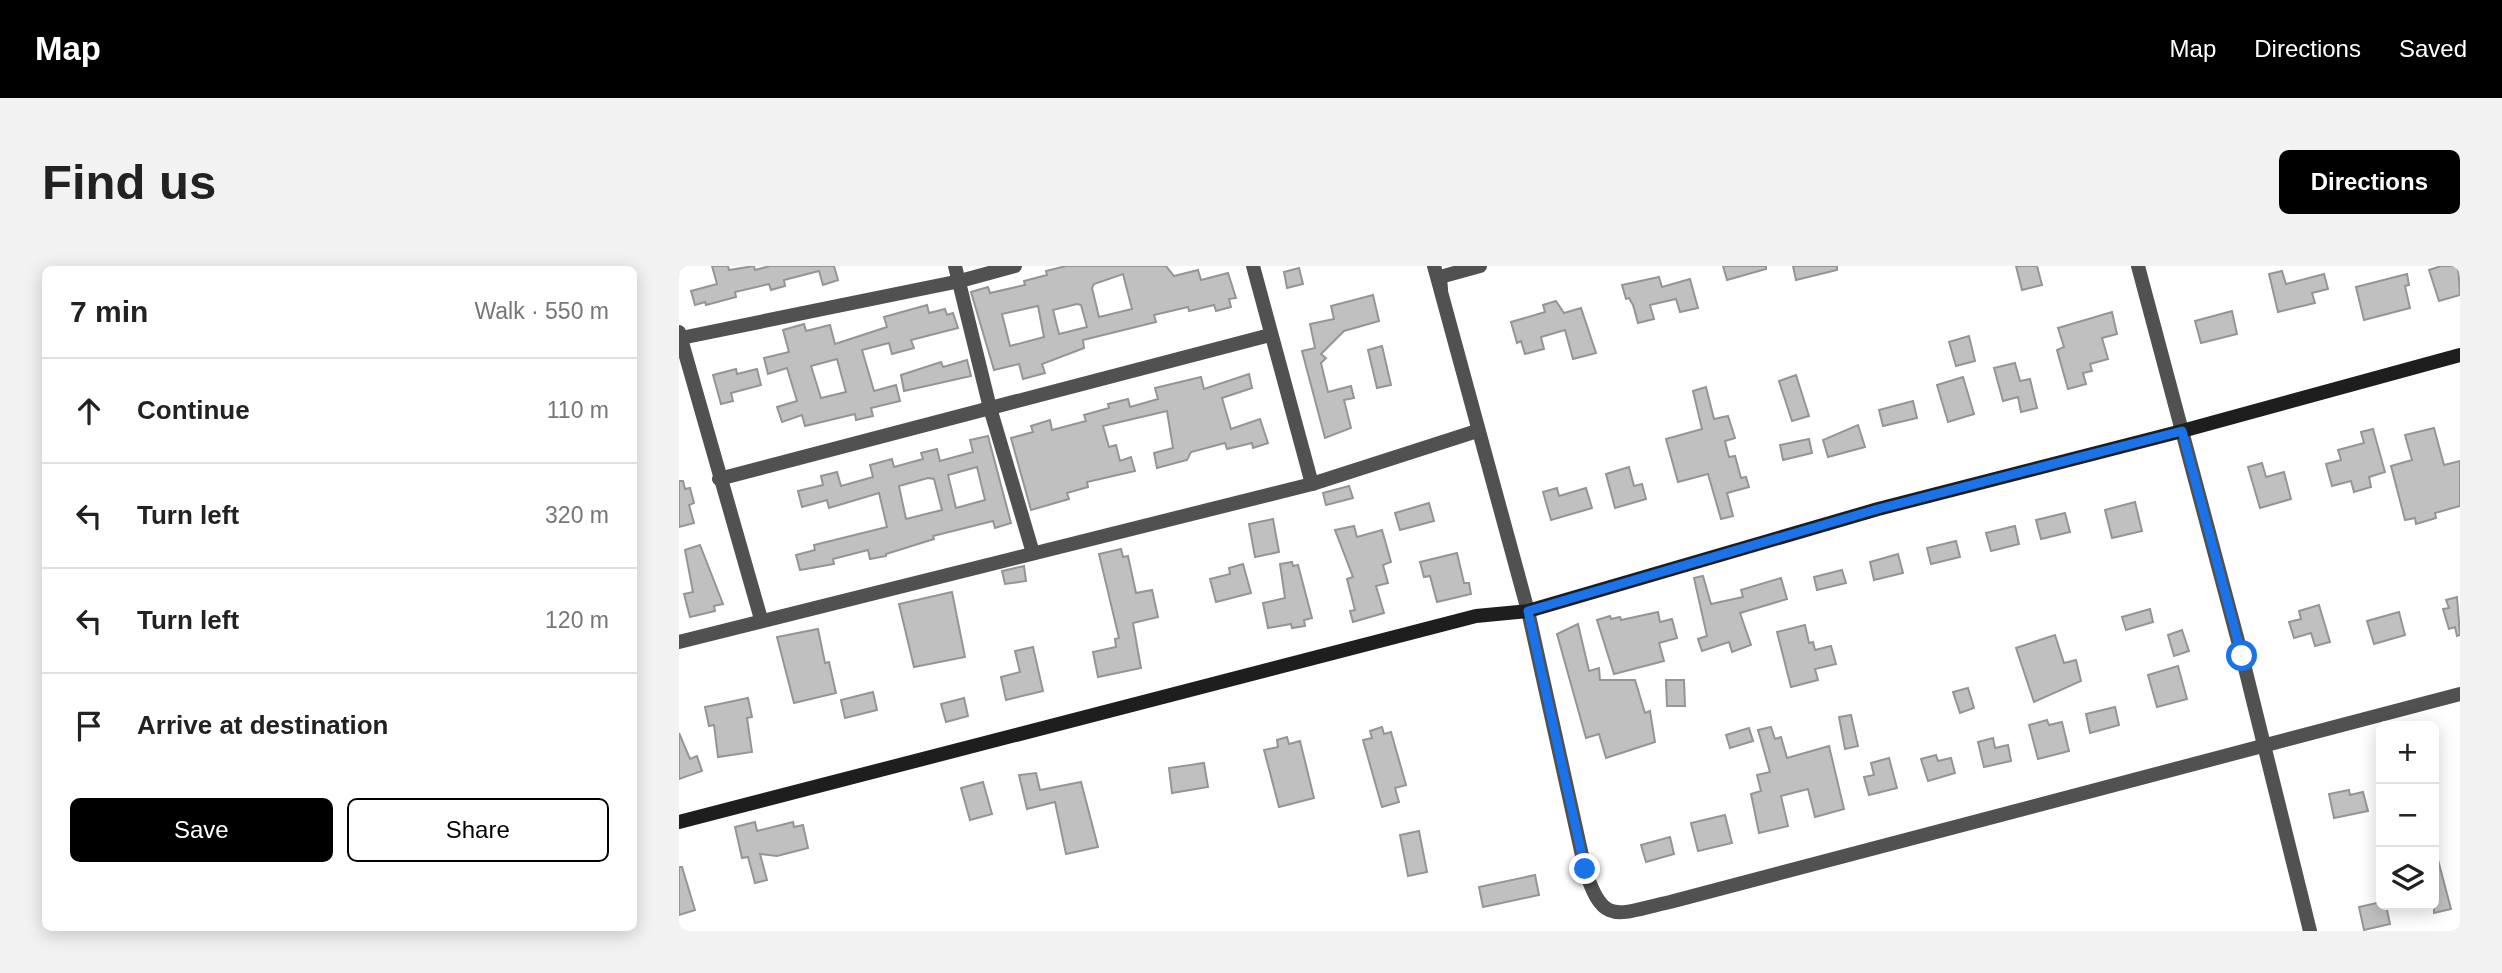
<!DOCTYPE html>
<meta charset="utf-8">
<style>
:root{--surface:#fff;--page:#f2f2f2;--text:#222;--muted:#767676;--line:#e0e0e0;--accent:#000}
body{margin:0;font-family:Arial,sans-serif;background:var(--page);color:var(--text)}
.controls{position:absolute;right:21px;bottom:21px;display:grid;overflow:hidden;border-radius:10px;box-shadow:0 4px 18px #0003}
.controls button{width:63px;height:63px;display:grid;place-items:center;padding:0;border:0;border-bottom:2px solid var(--line);background:var(--surface);color:var(--text);font:35px sans-serif}
.stop{position:absolute;width:21px;height:21px;margin:-16px;border:5px solid #1a73e8;border-radius:50%;background:#fff}
.stop.end{background:#1a73e8;border-color:#fff;box-shadow:0 2px 7px #0008}
.list{margin:0;padding:0;list-style:none}
h2{display:flex;justify-content:space-between;align-items:center;height:91px;margin:0;padding:0 28px;font-size:30px}
h2 small{font-size:23px;font-weight:400;color:var(--muted)}
.list li{display:grid;grid-template-columns:46px 1fr auto;gap:21px;align-items:center;box-sizing:border-box;height:105px;padding:0 28px;border-top:2px solid var(--line)}
.list b{display:block;font-size:26px;white-space:nowrap}
.list em{font-size:23px;font-style:normal;color:var(--muted)}
.actions{display:flex;gap:14px;padding:21px 28px}
.actions a{flex:1;padding:16px 0;border:2px solid var(--accent);border-radius:10px;text-align:center;font-size:24px;color:var(--accent)}
.actions .main{background:var(--accent);color:#fff}
.icon{flex:none;width:38px;height:38px;fill:none;stroke:currentColor;stroke-width:2;stroke-linecap:round;stroke-linejoin:round}
.map{position:relative;flex:none;width:1781px;height:665px;overflow:hidden;border-radius:10px}
header{display:flex;align-items:center;gap:42px;box-sizing:border-box;height:98px;padding:0 35px;background:var(--accent);color:#fff}
header strong{font-size:33px}
nav{display:flex;gap:38px;margin-inline-start:auto;font-size:24px}
.intro{display:flex;align-items:center;justify-content:space-between;box-sizing:border-box;height:168px;padding:0 42px}
h1{margin:0;font-size:49px}
.button{padding:18px 32px;border-radius:10px;background:var(--accent);color:#fff;font-size:24px;font-weight:700}
main{display:flex;gap:42px;padding:0 42px}
aside{flex:1;background:var(--surface);border-radius:10px;box-shadow:0 4px 18px #0003}
.map>svg:first-child{display:block}
</style>
<header>
<strong>Map</strong>
<nav><a>Map</a><a>Directions</a><a>Saved</a></nav>
</header>
<div class="intro"><h1>Find us</h1><a class="button">Directions</a></div>
<main>
<aside>
<h2>7 min<small>Walk · 550 m</small></h2>
<ul class="list">
<li><svg class="icon" aria-label="ahead" viewBox="0 0 24 24"><path d="M12 20V5M6 11l6-6 6 6"/></svg><div><b>Continue</b></div><em>110 m</em></li>
<li><svg class="icon" aria-label="left" viewBox="0 0 24 24"><path d="M17 20v-9H6M10 6l-5 5 5 5"/></svg><div><b>Turn left</b></div><em>320 m</em></li>
<li><svg class="icon" aria-label="left" viewBox="0 0 24 24"><path d="M17 20v-9H6M10 6l-5 5 5 5"/></svg><div><b>Turn left</b></div><em>120 m</em></li>
<li><svg class="icon" aria-label="arrive" viewBox="0 0 24 24"><path d="M6 21V4h12l-3 4 3 4H6"/></svg><div><b>Arrive at destination</b></div></li>
</ul>
<div class="actions"><a class="main">Save</a><a>Share</a></div>
</aside>
<div class="map">
<svg width="1781" height="665" viewBox="0 0 1781 665">
<rect width="100%" height="100%" fill="#fff"/>
<g fill="#c0c0c0" stroke="#959595" stroke-width="2" fill-rule="evenodd">
<polygon points="33,0 49,0 50,4 75,0 76,4 91,0 155,0 159,14 144,19 140,5 105,14 106,20 92,24 90,18 56,26 57,31 27,39 26,36 16,39 12,25 38,18"/>
<path d="M 387,0 L 487,0 L 495,10 L 519,4 L 522,14 L 549,7 L 557,32 L 550,33 L 552,41 L 537,45 L 535,39 L 510,45 L 509,41 L 475,49 L 477,56 L 404,74 L 405,82 L 363,98 L 366,107 L 344,113 L 340,98 L 315,104 L 292,26 L 309,21 L 311,27 L 346,19 L 345,15 L 368,9 L 367,5 ZM 444,8 L 453,43 L 420,51 L 413,22 L 415,18 ZM 398,38 L 402,39 L 408,61 L 380,68 L 374,44 ZM 359,40 L 365,71 L 331,80 L 323,48 Z"/>
<polygon points="1044,0 1087,0 1087,3 1048,14"/>
<polygon points="1114,0 1158,0 1158,4 1117,14"/>
<polygon points="1337,0 1358,0 1363,19 1343,24"/>
<polygon points="1762,0 1779,0 1781,29 1760,35 1750,4"/>
<polygon points="620,2 624,18 608,22 605,6"/>
<polygon points="1603,5 1607,18 1645,8 1649,23 1633,27 1636,37 1599,46 1590,8"/>
<polygon points="1728,8 1730,19 1726,20 1731,42 1685,54 1677,21"/>
<polygon points="980,11 983,21 1011,13 1019,42 1001,46 997,33 971,39 975,53 959,57 954,39 950,32 947,33 943,19"/>
<polygon points="694,29 700,55 665,65 642,88 647,92 642,97 649,126 672,120 675,132 665,134 672,162 646,172 623,85 636,82 631,58 655,53 652,40"/>
<polygon points="877,35 885,47 902,42 917,87 894,93 886,64 862,71 865,83 846,88 842,75 838,77 832,56 866,46 864,39"/>
<path d="M 248,39 L 250,47 L 266,43 L 268,49 L 274,47 L 279,62 L 232,74 L 235,82 L 213,88 L 210,77 L 183,84 L 195,125 L 217,119 L 221,135 L 192,142 L 194,150 L 177,154 L 176,148 L 126,160 L 123,149 L 103,156 L 98,141 L 118,135 L 108,102 L 89,108 L 85,92 L 110,86 L 104,64 L 125,58 L 127,65 L 151,59 L 156,78 L 208,61 L 205,51 ZM 158,93 L 167,126 L 142,132 L 132,100 Z"/>
<polygon points="1553,45 1558,68 1522,77 1516,55"/>
<polygon points="1433,46 1438,68 1423,72 1429,93 1411,98 1413,105 1404,107 1407,118 1389,123 1378,84 1385,81 1379,62"/>
<polygon points="1290,70 1296,95 1277,100 1270,76"/>
<polygon points="703,80 712,119 698,122 689,84"/>
<polygon points="288,94 292,110 225,125 222,109 262,96 264,101"/>
<polygon points="1336,97 1341,115 1351,113 1358,142 1342,146 1339,131 1324,135 1315,102"/>
<polygon points="57,103 58,108 78,103 82,119 52,127 54,135 42,138 34,109"/>
<polygon points="570,108 573,122 543,132 552,163 581,153 589,177 574,182 573,177 548,183 546,177 512,186 508,194 478,202 475,187 494,182 488,145 424,160 430,181 437,179 441,195 452,191 456,205 408,216 409,221 388,227 390,233 352,244 332,172 354,166 352,160 371,154 373,164 407,155 405,149 430,142 429,138 449,133 451,141 479,133 476,122 522,111 525,123"/>
<polygon points="1117,109 1130,150 1113,155 1100,115"/>
<polygon points="1284,111 1295,148 1269,156 1258,119"/>
<polygon points="1027,121 1035,153 1049,150 1056,172 1046,175 1050,191 1056,190 1062,212 1067,211 1070,221 1048,227 1054,250 1042,253 1029,208 999,216 987,173 1023,163 1014,125"/>
<polygon points="1234,135 1238,152 1204,160 1200,144"/>
<polygon points="1179,159 1186,181 1149,191 1144,174"/>
<polygon points="1755,162 1765,199 1781,195 1781,240 1756,247 1757,252 1737,258 1736,252 1726,254 1712,200 1733,194 1726,169"/>
<polygon points="1694,163 1706,206 1690,211 1692,221 1675,226 1672,215 1653,220 1647,198 1662,194 1659,184 1685,177 1682,166"/>
<path d="M 309,170 L 332,257 L 316,262 L 314,255 L 254,270 L 255,273 L 207,288 L 207,290 L 191,293 L 189,284 L 154,293 L 155,298 L 121,304 L 117,289 L 136,284 L 135,279 L 208,261 L 200,227 L 150,242 L 148,234 L 123,241 L 119,225 L 144,219 L 142,210 L 158,206 L 162,220 L 194,211 L 191,199 L 213,193 L 215,201 L 244,193 L 242,187 L 258,183 L 261,195 L 294,186 L 291,174 ZM 298,201 L 306,234 L 277,242 L 269,209 ZM 249,212 L 255,213 L 263,244 L 227,253 L 220,220 Z"/>
<polygon points="1130,173 1133,187 1104,194 1101,179"/>
<polygon points="1583,197 1587,211 1605,206 1612,233 1581,242 1569,201"/>
<polygon points="950,201 955,220 963,218 967,233 936,242 927,208"/>
<polygon points="0,215 4,215 6,223 11,222 15,237 10,239 15,257 0,261"/>
<polygon points="670,220 674,232 647,239 644,227"/>
<polygon points="878,222 880,230 907,222 913,242 872,254 864,226"/>
<polygon points="1456,236 1463,265 1433,272 1426,244"/>
<polygon points="750,237 755,255 721,264 716,247"/>
<polygon points="1386,247 1391,266 1362,273 1357,254"/>
<polygon points="594,253 600,286 576,291 570,258"/>
<polygon points="675,260 678,271 703,264 712,296 704,299 709,317 697,320 705,347 674,356 671,345 676,344 668,313 674,311 656,264"/>
<polygon points="1336,260 1340,278 1312,285 1307,267"/>
<polygon points="1277,275 1281,291 1252,298 1248,282"/>
<polygon points="21,279 44,338 35,340 36,345 11,351 5,328 14,326 6,284"/>
<polygon points="442,283 444,291 449,290 457,327 473,324 479,351 454,357 462,402 419,411 414,386 437,381 436,373 440,372 420,288"/>
<polygon points="778,287 785,317 790,317 792,328 758,336 751,310 745,311 741,296"/>
<polygon points="1219,288 1224,307 1195,314 1191,296"/>
<polygon points="613,296 614,300 619,299 633,352 625,354 626,360 613,362 612,358 589,362 584,337 606,332 601,298"/>
<polygon points="564,298 572,327 537,336 531,313 551,308 550,302"/>
<polygon points="345,300 347,315 326,318 323,305"/>
<polygon points="1163,304 1167,317 1138,324 1135,311"/>
<polygon points="1024,310 1032,338 1064,331 1062,324 1102,312 1108,333 1061,347 1072,379 1053,386 1050,376 1023,385 1019,373 1028,370 1015,312"/>
<polygon points="273,326 286,391 235,401 220,338"/>
<polygon points="1778,331 1781,369 1778,370 1776,361 1770,363 1764,343 1770,342 1767,334"/>
<polygon points="1640,339 1651,376 1636,380 1632,367 1615,372 1610,356 1622,353 1620,345"/>
<polygon points="1471,343 1474,356 1447,364 1443,351"/>
<polygon points="979,346 981,356 993,353 998,372 980,377 985,395 935,408 918,354 931,350 932,353 941,351 942,354"/>
<polygon points="1720,346 1726,369 1695,378 1688,355"/>
<polygon points="899,358 910,405 920,402 921,414 956,414 966,447 971,445 976,476 927,492 920,468 907,472 878,368"/>
<polygon points="1126,359 1130,377 1134,376 1136,384 1152,380 1157,398 1136,403 1139,414 1112,421 1098,366"/>
<polygon points="139,363 146,397 150,396 157,427 115,437 98,371"/>
<polygon points="1503,364 1510,385 1495,390 1489,369"/>
<polygon points="1376,369 1385,397 1397,394 1402,415 1355,436 1337,382"/>
<polygon points="354,381 364,425 327,434 322,411 341,406 336,385"/>
<polygon points="1499,400 1508,433 1478,441 1469,409"/>
<polygon points="987,414 1005,414 1006,440 988,440"/>
<polygon points="1289,422 1295,442 1281,447 1274,426"/>
<polygon points="194,426 198,444 166,452 162,434"/>
<polygon points="69,432 73,451 68,452 73,486 39,491 35,459 30,460 26,441"/>
<polygon points="285,432 289,450 267,456 262,438"/>
<polygon points="1436,441 1440,459 1411,467 1407,448"/>
<polygon points="1172,449 1179,480 1166,483 1160,451"/>
<polygon points="1368,454 1370,459 1383,456 1390,485 1359,493 1350,459"/>
<polygon points="703,461 705,468 712,466 727,519 716,522 720,536 703,541 684,474 693,472 691,465"/>
<polygon points="1092,461 1096,473 1102,471 1108,492 1150,480 1165,543 1136,551 1129,523 1102,530 1109,560 1080,567 1072,528 1082,525 1078,509 1091,506 1079,464"/>
<polygon points="1070,462 1074,475 1051,482 1047,469"/>
<polygon points="0,467 11,493 18,490 23,505 0,513"/>
<polygon points="608,471 610,478 621,475 635,532 600,541 585,484 599,481 598,474"/>
<polygon points="1314,472 1316,482 1329,479 1332,495 1305,501 1299,476"/>
<polygon points="1257,489 1259,495 1272,492 1276,507 1249,515 1242,493"/>
<polygon points="1210,492 1218,522 1190,529 1185,511 1195,509 1192,497"/>
<polygon points="525,497 529,521 493,527 490,502"/>
<polygon points="357,507 361,524 402,516 419,581 387,588 376,536 348,543 340,509"/>
<polygon points="304,516 313,548 291,554 282,522"/>
<polygon points="1670,524 1671,529 1684,526 1689,545 1655,552 1650,528"/>
<polygon points="1046,549 1053,577 1019,585 1012,557"/>
<polygon points="76,556 78,565 114,556 115,561 124,559 129,582 98,590 81,588 88,614 76,617 69,591 63,592 56,561"/>
<polygon points="740,565 748,606 729,610 721,569"/>
<polygon points="991,571 995,588 967,596 962,579"/>
<polygon points="1755,594 1759,594 1772,643 1755,647"/>
<polygon points="0,601 3,601 16,644 0,649"/>
<polygon points="856,609 860,629 804,641 800,621"/>
<polygon points="1702,636 1707,639 1711,658 1685,664 1680,641"/>
</g>
<g fill="none" stroke-linecap="round" stroke-linejoin="round">
<g stroke="#515151" stroke-width="14">
<polyline points="276,0 311,142 354,287"/>
<polyline points="574,0 633,218"/>
<path d="M 755,0 L 849,345 L 906,603 C 924,662 939,647 991,636 L 1781,428"/>
<polyline points="1459,0 1563,390 1631,665"/>
<polyline points="762,23 761,11 801,0"/>
<polyline points="0,66 82,353"/>
<polyline points="2,72 281,15 336,0"/>
<polyline points="40,213 591,69"/>
<polyline points="0,376 633,218 798,165"/>
</g>
<polyline stroke="#1e1e1e" stroke-width="14" points="0,556 797,350 849,345 1199,243 1503,165 1781,89"/>
</g>
<g fill="none" stroke-linecap="round" stroke-linejoin="round">
<polyline stroke="#1a73e8" stroke-width="9" points="906,603 849,345 1199,243 1503,165 1563,390"/>
</g>
</svg>
<div class="controls">
<button>+</button>
<button>−</button>
<button><svg class="icon" aria-label="layers" viewBox="0 0 24 24"><path d="M12 4l9 5-9 5-9-5zM3 14l9 5 9-5"/></svg></button>
</div>
<div class="stop" style="left:1563px;top:390px"></div>
<div class="stop end" style="left:906px;top:603px"></div>
</div>
</main>
